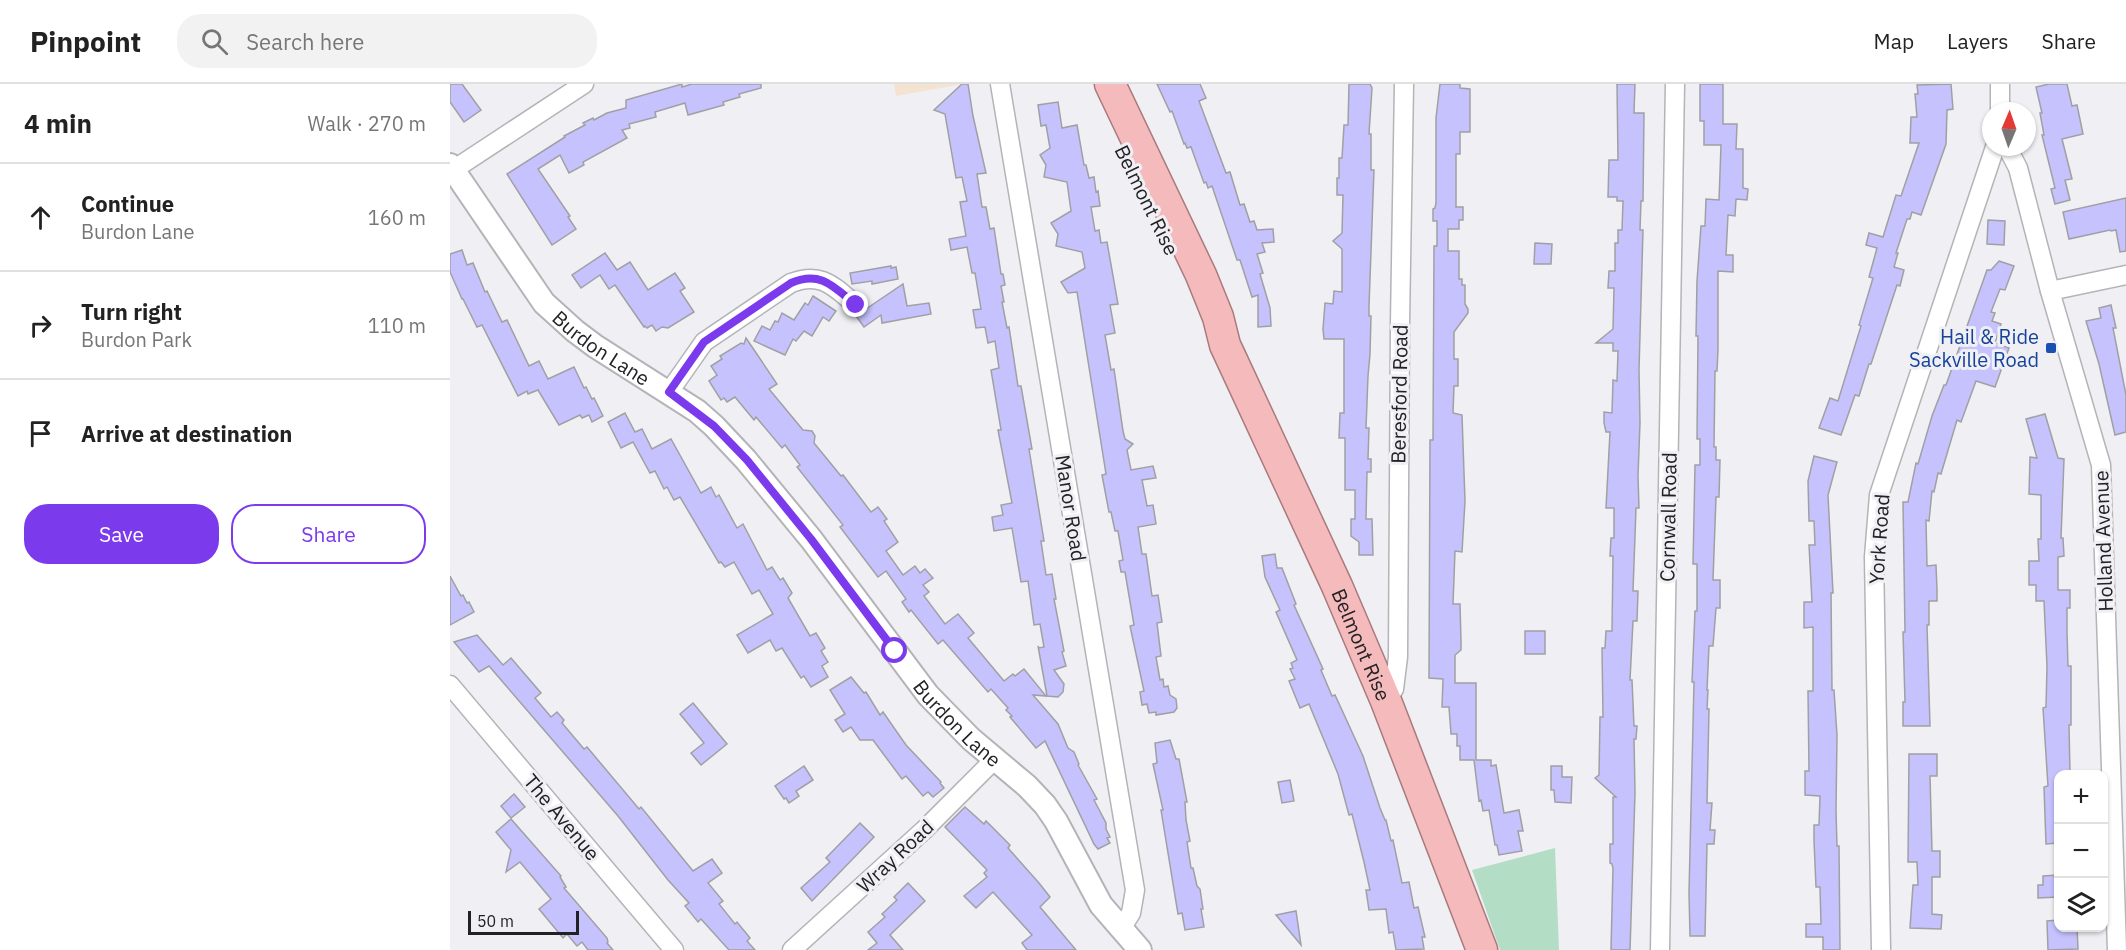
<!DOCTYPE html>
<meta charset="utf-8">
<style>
:root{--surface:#fff;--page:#f2f2f2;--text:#222;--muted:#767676;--line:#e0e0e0;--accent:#7c3aed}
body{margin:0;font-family:"IBM Plex Sans",sans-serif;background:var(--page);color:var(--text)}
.controls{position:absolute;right:18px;bottom:18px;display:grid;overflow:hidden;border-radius:12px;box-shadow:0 2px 4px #0004}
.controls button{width:54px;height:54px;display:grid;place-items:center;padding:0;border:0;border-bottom:2px solid var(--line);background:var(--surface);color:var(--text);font:30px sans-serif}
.compass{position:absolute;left:1532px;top:18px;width:54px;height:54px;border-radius:50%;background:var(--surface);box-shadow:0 2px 4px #0004;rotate:2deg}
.scale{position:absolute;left:18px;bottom:15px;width:111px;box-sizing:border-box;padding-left:6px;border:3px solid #222224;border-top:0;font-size:16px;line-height:21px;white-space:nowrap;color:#222224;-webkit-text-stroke:4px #f0f0f4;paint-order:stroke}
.stop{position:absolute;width:18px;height:18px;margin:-14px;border:4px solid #7c3aed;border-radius:50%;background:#fff}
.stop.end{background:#7c3aed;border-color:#fff;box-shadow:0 2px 6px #0008}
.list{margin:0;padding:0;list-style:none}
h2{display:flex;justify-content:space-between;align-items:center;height:78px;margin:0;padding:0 24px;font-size:26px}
h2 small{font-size:20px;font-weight:400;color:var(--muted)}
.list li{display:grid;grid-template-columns:39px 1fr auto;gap:18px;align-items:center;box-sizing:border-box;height:108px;padding:0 24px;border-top:2px solid var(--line)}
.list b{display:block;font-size:22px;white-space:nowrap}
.list p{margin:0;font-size:20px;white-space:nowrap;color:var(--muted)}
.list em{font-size:20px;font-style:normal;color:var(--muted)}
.actions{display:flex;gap:12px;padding:18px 24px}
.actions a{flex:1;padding:14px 0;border:2px solid var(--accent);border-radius:24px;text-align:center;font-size:21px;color:var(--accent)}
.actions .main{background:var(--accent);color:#fff}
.icon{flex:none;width:33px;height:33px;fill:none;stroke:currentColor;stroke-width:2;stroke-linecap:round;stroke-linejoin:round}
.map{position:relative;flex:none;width:1676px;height:866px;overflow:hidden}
header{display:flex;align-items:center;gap:36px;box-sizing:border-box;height:84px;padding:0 30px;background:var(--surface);border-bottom:2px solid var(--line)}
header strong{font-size:28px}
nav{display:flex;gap:33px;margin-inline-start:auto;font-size:21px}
.search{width:420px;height:54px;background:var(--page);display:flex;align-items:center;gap:15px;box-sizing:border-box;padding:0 21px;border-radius:24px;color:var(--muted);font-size:22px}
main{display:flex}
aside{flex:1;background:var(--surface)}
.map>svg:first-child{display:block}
</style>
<header>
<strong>Pinpoint</strong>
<div class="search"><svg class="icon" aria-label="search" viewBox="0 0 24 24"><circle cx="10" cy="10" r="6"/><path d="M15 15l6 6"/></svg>Search here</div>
<nav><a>Map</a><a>Layers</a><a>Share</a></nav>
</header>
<main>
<aside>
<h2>4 min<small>Walk · 270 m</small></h2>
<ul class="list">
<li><svg class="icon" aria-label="ahead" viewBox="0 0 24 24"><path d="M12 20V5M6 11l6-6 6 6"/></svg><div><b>Continue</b><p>Burdon Lane</p></div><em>160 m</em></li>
<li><svg class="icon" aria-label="right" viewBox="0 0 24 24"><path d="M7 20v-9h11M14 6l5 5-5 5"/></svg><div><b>Turn right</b><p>Burdon Park</p></div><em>110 m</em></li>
<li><svg class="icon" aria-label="arrive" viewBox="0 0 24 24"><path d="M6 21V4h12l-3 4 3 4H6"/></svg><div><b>Arrive at destination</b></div></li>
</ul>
<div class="actions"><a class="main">Save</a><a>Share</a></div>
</aside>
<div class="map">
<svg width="1676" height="866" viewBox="0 0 1676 866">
<rect width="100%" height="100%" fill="#f0f0f4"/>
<polygon fill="#f5e3d2" points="444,0 513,0 446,12"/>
<polygon fill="#b4ddc6" points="1105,764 1109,866 1050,866 1022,786"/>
<g fill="#c5c2fd" stroke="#a0a0a4" stroke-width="1.5">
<polygon points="0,0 12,0 31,26 14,38 0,18"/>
<polygon points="232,0 232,3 242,0 311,0 311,4 289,10 290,13 273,18 274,21 238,31 235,19 205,28 206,33 179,40 180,44 172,46 177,54 133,78 134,81 119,89 110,71 88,85 120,132 118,133 126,145 102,161 57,90 115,53 114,52 135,41 133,39 143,34 144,36 157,29 176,24 176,16"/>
<polygon points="512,0 518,0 523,32 536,89 527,90 532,123 536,123 540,145 544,144 551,190 553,190 555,201 551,202 554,218 552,218 557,244 559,243 568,302 571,302 582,365 579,365 594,457 591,457 596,491 602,490 606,515 604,515 614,567 612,568 616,582 604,586 614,600 613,608 608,613 597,612 588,562 589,564 594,563 590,540 584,541 578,497 571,498 562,444 544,447 542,433 553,431 551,421 562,419 548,346 551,346 541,286 549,284 545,257 538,259 535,243 526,244 523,226 531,225 525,189 522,189 517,163 501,166 499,155 516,152 510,118 517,117 512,93 506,94 495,30 484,26"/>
<polygon points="707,0 750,0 756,14 749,17 776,89 780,88 790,121 794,120 800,138 804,137 807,146 823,145 824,158 812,159 815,168 807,170 813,189 810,190 820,224 821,242 808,243 808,211 802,213 790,176 787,176 762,102 758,104 756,98 754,99 741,63 737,64 735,59 734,60 722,27 720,28"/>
<polygon points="899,0 920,0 922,4 919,50 921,50 921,86 924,86 919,222 919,232 921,232 920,270 918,292 916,344 919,344 918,375 921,375 921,388 917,388 916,435 922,435 923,471 909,471 909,458 901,452 901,435 905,435 905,406 895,406 895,354 889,354 890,329 894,329 894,255 874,255 873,245 875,219 883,220 884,207 892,208 892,165 883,157 892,149 893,111 887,111 887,94 889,94 889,74 892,74 894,41 898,41"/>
<polygon points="990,0 1010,0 1010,4 1020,5 1020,48 1010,48 1010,70 1006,70 1006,123 1013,123 1013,136 1009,136 1009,145 998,145 998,167 1009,167 1009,195 1012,195 1012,201 1015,201 1015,220 1018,225 1018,229 1004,248 1004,275 1008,275 1008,302 1004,302 1003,329 1012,331 1015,417 1012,468 1005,467 1003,520 1010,520 1011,558 1011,566 1005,571 1005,599 1026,599 1026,676 1041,676 1041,682 1046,681 1054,729 1069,726 1073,747 1068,747 1072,767 1049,771 1047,761 1045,761 1039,726 1033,727 1031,716 1029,717 1024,676 1010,676 1010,662 1007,662 1007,650 1001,650 999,623 992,623 993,595 979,594 980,356 983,356 984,162 987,162 987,137 983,137 983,125 985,124 986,119 986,34"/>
<polygon points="1167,0 1185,0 1184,29 1194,29 1193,117 1191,117 1190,146 1193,146 1189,286 1190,339 1188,392 1189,424 1186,424 1183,507 1188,507 1187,537 1183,537 1180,596 1182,596 1184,642 1187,642 1186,655 1184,655 1185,709 1180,866 1161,866 1163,784 1162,780 1160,779 1160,760 1163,760 1163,713 1166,713 1145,694 1149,691 1150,633 1153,633 1152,564 1155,564 1156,547 1162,547 1163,472 1160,472 1161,454 1164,454 1164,424 1156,424 1160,348 1156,348 1154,339 1154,328 1162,329 1163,296 1167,297 1168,267 1163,267 1163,259 1146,259 1163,245 1164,204 1158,204 1159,187 1165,187 1165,159 1168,159 1168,146 1172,146 1173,117 1167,117 1167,113 1158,113 1159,76 1168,76"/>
<polygon points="1250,0 1273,0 1273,40 1287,40 1286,65 1293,65 1293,104 1298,105 1297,116 1286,115 1285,132 1278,131 1276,171 1283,171 1283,188 1268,187 1268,265 1267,287 1265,287 1264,363 1266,363 1266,376 1270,376 1269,413 1266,413 1263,496 1270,496 1270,524 1266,524 1263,562 1259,562 1257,606 1258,606 1257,625 1259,625 1257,719 1262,719 1260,746 1265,746 1264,760 1257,760 1255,852 1240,852 1239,809 1244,598 1242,598 1245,527 1247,527 1247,480 1243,480 1245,381 1250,381 1250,355 1247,355 1248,252 1246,252 1247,197 1251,142 1255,142 1256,115 1269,116 1271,61 1254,61 1254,37 1250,37"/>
<polygon points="1501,0 1503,25 1497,26 1496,60 1471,131 1462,128 1460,135 1457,135 1446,169 1448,169 1444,183 1454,186 1450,202 1447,201 1421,280 1419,280 1409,312 1405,311 1391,351 1369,344 1380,314 1388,317 1411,242 1409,241 1423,194 1419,193 1427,164 1416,161 1419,149 1433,153 1446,111 1451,112 1469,59 1460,59 1461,33 1467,33 1465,10 1468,10 1467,1"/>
<polygon points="1599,0 1617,0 1622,22 1627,21 1633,50 1612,55 1622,95 1615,96 1620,116 1605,120 1601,105 1605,104 1592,51 1594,51 1590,29 1592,29 1586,3"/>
<polygon points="608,18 612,44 627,41 634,81 636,81 639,94 644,93 646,108 648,107 650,122 641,123 645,147 649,146 651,159 657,158 668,220 660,221 665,249 655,251 661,286 664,285 673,347 675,355 683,360 677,366 681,386 703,382 706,394 692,396 697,422 703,421 706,440 688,443 692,470 696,470 702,512 708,511 712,538 707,539 711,572 706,573 710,596 713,595 714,603 718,602 720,611 726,615 727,624 724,628 706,631 706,628 699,629 697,620 692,621 690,608 694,607 680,542 684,541 675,488 671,488 669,477 673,476 668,447 665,447 661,428 659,428 652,391 656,390 627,208 618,209 611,198 635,184 632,168 606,162 608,150 601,139 621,127 617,98 594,93 596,81 590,71 600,64 596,41 591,42 588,21"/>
<polygon points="1676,114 1676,167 1670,168 1666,146 1661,147 1660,146 1619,155 1613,128"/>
<polygon points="1538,136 1555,137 1554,161 1537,160"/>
<polygon points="1085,159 1102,160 1101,180 1084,180"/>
<polygon points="12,166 17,181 23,179 35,208 37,207 52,238 57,236 79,282 89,277 98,295 124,283 134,304 136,303 142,315 144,314 153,332 142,338 139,331 132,334 130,331 109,341 88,306 78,310 77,307 68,312 32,241 27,243 13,215 12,215 0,188 0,170"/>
<polygon points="155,169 167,186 180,178 198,206 225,189 235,204 230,207 244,228 218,244 212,243 206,247 202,241 197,244 195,242 194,243 165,201 159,205 150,191 131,204 122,191"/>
<polygon points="1549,177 1564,182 1555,206 1550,205 1541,228 1545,229 1542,237 1551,240 1545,259 1559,264 1545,303 1526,297 1511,338 1507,336 1491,390 1488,389 1484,408 1482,407 1479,437 1476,436 1477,482 1486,481 1487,506 1487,517 1479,517 1479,541 1477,541 1480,642 1453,642 1453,618 1455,618 1453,548 1455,548 1453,418 1458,418 1466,379 1468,380 1482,332 1494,301 1496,301 1537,186 1541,186"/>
<polygon points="441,182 441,184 446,183 448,195 422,200 422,197 402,200 400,189"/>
<polygon points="453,200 457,222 479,219 481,230 432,239 431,231 414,243 406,232 410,231 416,225"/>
<polygon points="363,212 386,227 379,237 373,233 362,252 354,247 346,257 343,255 335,271 304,257 312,242 320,246 325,237 328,238 332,229 344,236 355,219 358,221"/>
<polygon points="1661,221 1666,244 1663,244 1676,311 1676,348 1665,351 1649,280 1636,237 1651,234 1649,224"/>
<polygon points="296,254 327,300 319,305 353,346 362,347 365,352 364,359 391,392 393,391 421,428 428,423 437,435 434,437 448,458 436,467 453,491 465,482 470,489 475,485 483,494 473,501 479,508 474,512 495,540 508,530 524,549 518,554 554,597 563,590 565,592 574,585 596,612 583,611 608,640 618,664 624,668 629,680 628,681 647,715 644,716 656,739 656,745 660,753 657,754 660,759 648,765 644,760 595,657 586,664 560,633 562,632 556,626 558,624 541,605 538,608 493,556 488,560 461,526 459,528 452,518 456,515 436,487 428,493 390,443 393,441 347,383 350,381 335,361 332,364 306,333 304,336 285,313 277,318 274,314 271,316 259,297 267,291 261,282 272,275 270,272 291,259 294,260"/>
<polygon points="175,329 185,348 192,345 202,365 221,355 251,409 261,403 266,413 269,411 287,444 293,440 317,486 322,483 330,496 333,494 342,509 338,514 360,552 366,549 375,564 371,567 378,578 372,582 378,593 361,603 354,592 351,594 332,564 326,567 320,556 298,569 287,551 323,530 309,506 302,510 284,478 275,483 271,478 269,479 230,413 224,416 217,403 214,405 205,387 200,389 183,358 171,364 158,338"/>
<polygon points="1595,330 1608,374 1614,375 1611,454 1613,454 1614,472 1608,473 1608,506 1620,506 1620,524 1617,524 1617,548 1618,582 1621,582 1621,641 1619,641 1620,690 1608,690 1608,759 1596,760 1594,703 1598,702 1593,624 1596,623 1597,582 1594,517 1586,517 1586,501 1579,501 1579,477 1589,477 1588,455 1591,455 1591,411 1579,410 1580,373 1587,374 1576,335"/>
<polygon points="1364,372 1387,378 1378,411 1383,509 1381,509 1382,606 1384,606 1387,651 1386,726 1387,762 1389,762 1390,866 1373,866 1373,853 1356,853 1356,840 1371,840 1370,803 1366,803 1364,757 1364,741 1369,741 1370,712 1355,711 1355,687 1359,687 1358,607 1363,607 1363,543 1354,544 1354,518 1362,518 1359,461 1365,461 1364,437 1359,437 1358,397"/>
<polygon points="825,470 827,484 832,484 846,520 844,521 873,585 871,586 882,612 885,611 913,672 930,724 935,736 936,736 941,757 943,756 952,799 959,798 964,824 968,823 975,853 972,853 974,865 946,866 943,848 939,849 936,825 919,826 916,806 920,806 914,778 902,730 899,731 888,690 859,620 850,624 839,597 845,595 840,585 843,584 841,579 847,576 826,528 830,526 815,493 812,472"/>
<polygon points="0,492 11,512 13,511 17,519 19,518 24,528 0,541"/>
<rect x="1075" y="547" width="20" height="23"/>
<polygon points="27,551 53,581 61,574 91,609 85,614 101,633 107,628 114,636 112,639 134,665 137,663 189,725 191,723 243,787 262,775 272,789 258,799 273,817 269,820 285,840 287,838 300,854 297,857 305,866 279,866 251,835 248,838 235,822 239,819 218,796 168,732 39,582 29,588 4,558"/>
<polygon points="401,593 414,609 416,608 430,631 433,628 456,661 491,698 490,699 494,704 483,713 478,708 473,712 456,692 452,695 423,656 410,656 401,643 393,648 385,636 395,630 380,606"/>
<polygon points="243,619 277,660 251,681 241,669 254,659 230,630"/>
<polygon points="720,656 726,675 729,675 737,718 735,718 736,736 740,757 737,758 741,784 743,784 747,802 750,805 753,825 751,825 754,843 735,846 732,829 728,830 711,726 713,726 703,680 707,679 705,659"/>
<polygon points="1459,670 1487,670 1487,692 1480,692 1482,767 1490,767 1490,793 1482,793 1482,830 1492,831 1491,845 1460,844 1463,801 1468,801 1467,778 1458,778"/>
<polygon points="354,682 363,696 346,707 349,712 339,719 336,714 334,715 325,702"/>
<polygon points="1101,682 1112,682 1112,693 1122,693 1121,719 1105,718 1104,706 1101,706"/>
<polygon points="840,696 844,717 832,719 828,698"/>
<polygon points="64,710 75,723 61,734 51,722"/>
<polygon points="515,723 534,740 536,737 560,761 558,764 589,799 600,813 590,823 626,866 577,866 572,859 582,851 543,808 526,824 514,812 537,793 534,789 537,786 495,743"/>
<polygon points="61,735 111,792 110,793 116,803 114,804 157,854 158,858 157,859 163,866 138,866 132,858 127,862 117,850 113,854 89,825 101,815 70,778 56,788 61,766 46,748"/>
<polygon points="410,739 424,753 362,817 351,804 380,778 376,774"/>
<polygon points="1608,791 1608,813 1588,814 1588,801 1593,801 1593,792"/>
<polygon points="458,799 475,817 440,851 453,866 418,866 427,859 418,848 435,833 432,830 447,816 444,813"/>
<polygon points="846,827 851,861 826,831"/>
<polygon points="1608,836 1608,843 1627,843 1628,865 1598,866 1597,837"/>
</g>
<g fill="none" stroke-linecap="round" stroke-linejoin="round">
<defs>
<g id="minor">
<polyline points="550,0 685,806 681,829 671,845"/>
<polyline points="1550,0 1550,27"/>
<polyline points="1557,63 1568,84 1600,207 1651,381 1667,866"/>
<polyline points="3,86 134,0"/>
<polyline points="1600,207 1676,191"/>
<path d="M 219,308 L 254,258 L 341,199 C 372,187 384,203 406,221"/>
<polyline points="0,601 224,866"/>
<polyline points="936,617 944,605 948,573 950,239 954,0"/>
<polyline points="342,866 474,746 545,675"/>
<polyline points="1210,866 1225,0"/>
<polyline points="1431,866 1424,473 1429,411 1545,63"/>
</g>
<g id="tertiary">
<path id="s1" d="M 0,81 L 94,219 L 125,247 L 145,262 L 247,327 L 264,342 L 296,376 L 361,455 L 478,611 L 521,655 L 577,702 L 595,721 L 606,737 L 651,821 L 690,866"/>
</g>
<g id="trunk">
<path id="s2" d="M 660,0 L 751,191 L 768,233 L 775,261 L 887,502 L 936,617 L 1032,866"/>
</g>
</defs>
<use href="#minor" stroke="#b4b4b8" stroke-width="21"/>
<use href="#tertiary" stroke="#b4b4b8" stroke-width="26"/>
<use href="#trunk" stroke="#a97a7c" stroke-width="33"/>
<use href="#minor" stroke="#fff" stroke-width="18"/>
<use href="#tertiary" stroke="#fff" stroke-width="22"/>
<use href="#trunk" stroke="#f4babc" stroke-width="30"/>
</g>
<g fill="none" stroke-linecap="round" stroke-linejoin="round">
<path stroke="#7c3aed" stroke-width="8" d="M 406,221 C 384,203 371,186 341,199 L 254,258 L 219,308 L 264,342 L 297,376 L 361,455 L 445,567"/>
</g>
<rect fill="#1a4fb4" stroke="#f0f0f4" stroke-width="2" x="1595" y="258" width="12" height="12" rx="3"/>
<g text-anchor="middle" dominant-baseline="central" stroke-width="6" stroke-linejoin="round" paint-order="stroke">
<g font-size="20" fill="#222224" stroke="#f0f0f4">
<text transform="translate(697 116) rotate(64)">Belmont Rise</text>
<text stroke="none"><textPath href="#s1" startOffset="240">Burdon Lane</textPath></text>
<text transform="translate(949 310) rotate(-89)">Beresford Road</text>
<text transform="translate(621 424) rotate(81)">Manor Road</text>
<text transform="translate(1218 433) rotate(-89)">Cornwall Road</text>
<text transform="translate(1429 455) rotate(-86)">York Road</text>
<text transform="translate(1653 457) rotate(-92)">Holland Avenue</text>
<text stroke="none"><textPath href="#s2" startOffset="615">Belmont Rise</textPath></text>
<text stroke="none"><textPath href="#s1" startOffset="762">Burdon Lane</textPath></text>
<text transform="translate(112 733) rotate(50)">The Avenue</text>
<text transform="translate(445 772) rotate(-43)">Wray Road</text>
</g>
<g font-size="20" fill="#164399" stroke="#f0f0f4" text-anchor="end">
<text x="1589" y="252">Hail &amp; Ride<tspan x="1589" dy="23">Sackville Road</tspan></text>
</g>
</g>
</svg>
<div class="controls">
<button>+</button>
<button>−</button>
<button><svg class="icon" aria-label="layers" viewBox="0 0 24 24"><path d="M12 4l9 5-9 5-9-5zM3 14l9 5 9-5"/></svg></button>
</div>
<svg class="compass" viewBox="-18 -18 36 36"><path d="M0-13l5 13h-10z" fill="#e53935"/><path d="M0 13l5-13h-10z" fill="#767676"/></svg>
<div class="scale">50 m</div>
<div class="stop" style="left:445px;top:567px"></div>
<div class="stop end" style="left:406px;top:221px"></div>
</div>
</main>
